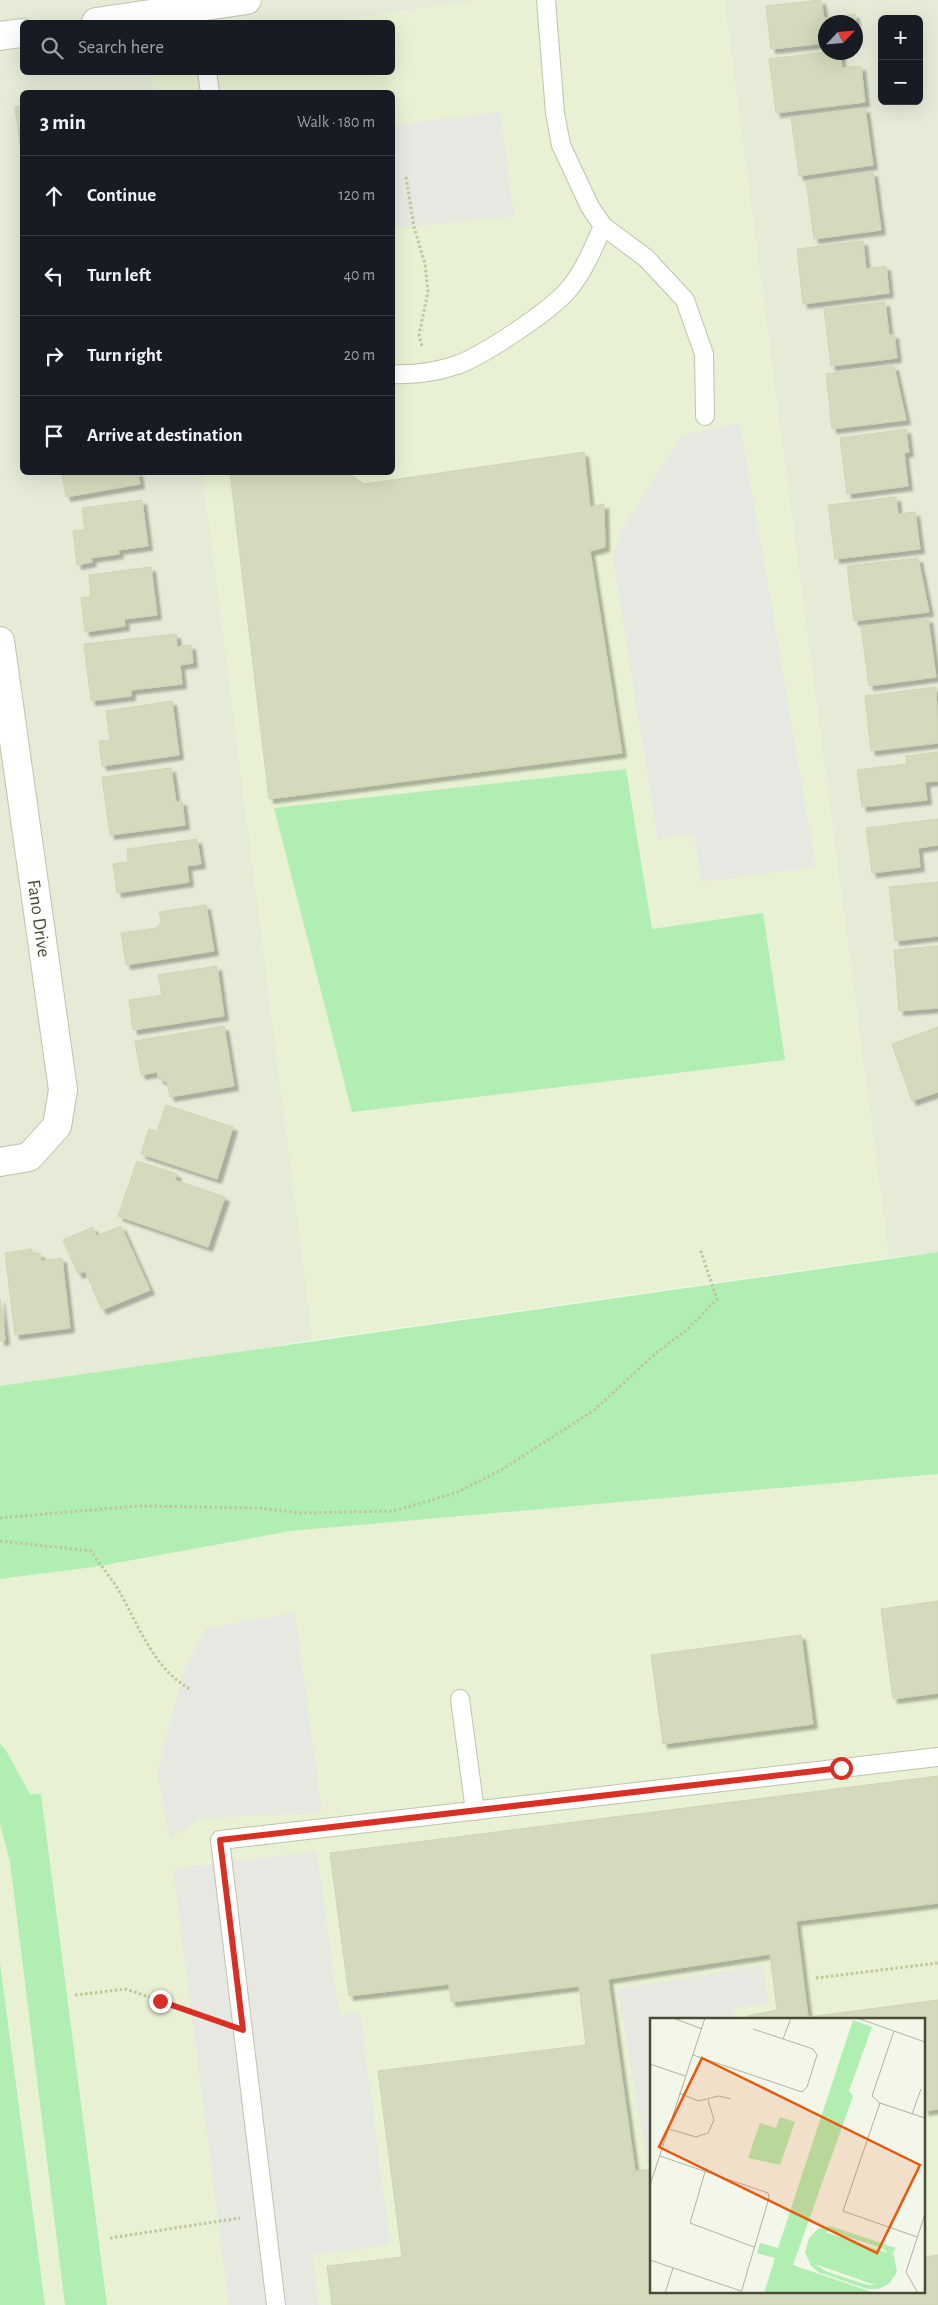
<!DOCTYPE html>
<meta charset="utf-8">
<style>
:root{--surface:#171b24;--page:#20242c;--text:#f1f3f6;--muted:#9ea1a6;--line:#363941}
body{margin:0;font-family:"Alegreya Sans",sans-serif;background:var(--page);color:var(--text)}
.controls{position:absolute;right:15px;top:15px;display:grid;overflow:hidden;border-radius:8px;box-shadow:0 5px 20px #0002}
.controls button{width:45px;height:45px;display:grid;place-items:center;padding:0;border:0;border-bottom:1px solid var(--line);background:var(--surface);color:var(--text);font:25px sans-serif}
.compass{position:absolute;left:818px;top:15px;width:45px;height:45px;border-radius:50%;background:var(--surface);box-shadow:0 5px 20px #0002;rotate:64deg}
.stop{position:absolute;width:15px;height:15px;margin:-11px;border:4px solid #d93025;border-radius:50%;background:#fff}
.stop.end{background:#d93025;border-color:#fff;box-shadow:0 1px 5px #0008}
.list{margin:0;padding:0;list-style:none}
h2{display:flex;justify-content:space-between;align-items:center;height:65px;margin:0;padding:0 20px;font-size:21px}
h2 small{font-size:16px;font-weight:400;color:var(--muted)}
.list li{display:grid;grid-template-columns:32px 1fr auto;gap:15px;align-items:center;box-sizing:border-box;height:80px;padding:0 20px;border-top:1px solid var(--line)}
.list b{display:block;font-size:19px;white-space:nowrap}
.list em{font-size:16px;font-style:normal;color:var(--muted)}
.icon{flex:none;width:28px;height:28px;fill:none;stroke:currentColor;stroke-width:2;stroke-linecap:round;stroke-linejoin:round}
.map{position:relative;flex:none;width:938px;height:2305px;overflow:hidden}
.search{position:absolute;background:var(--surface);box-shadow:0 5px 20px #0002;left:20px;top:20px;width:375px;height:55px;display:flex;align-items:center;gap:12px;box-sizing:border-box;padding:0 18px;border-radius:8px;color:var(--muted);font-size:19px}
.panel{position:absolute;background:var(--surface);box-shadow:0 5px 20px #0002;left:20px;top:90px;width:375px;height:385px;border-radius:8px}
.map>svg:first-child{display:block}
</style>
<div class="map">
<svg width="938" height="2305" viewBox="0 0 938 2305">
<defs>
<filter id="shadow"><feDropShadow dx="4.5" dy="4.5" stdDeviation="1" flood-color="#0004"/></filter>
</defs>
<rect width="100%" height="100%" fill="#f3f7ea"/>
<g fill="#e6ebd8" fill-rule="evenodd">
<polygon points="0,0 481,0 329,22 22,22 22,72 152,73 155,92 22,92 22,472 203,473 313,1340 0,1392"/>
<path d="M 724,0 L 938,0 L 938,1252 L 889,1258 ZM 882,19 L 919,19 L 919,101 L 882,101 ZM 826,22 L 856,22 L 856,52 L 826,52 Z"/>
</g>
<g fill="#e8f1d3" fill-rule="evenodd">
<polygon points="481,0 724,0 889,1258 313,1340 203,473 392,472 392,92 155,92 152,73 392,72 392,22 329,22"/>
<path d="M 938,1474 L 938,2305 L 0,2305 L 0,1579 L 94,1567 L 291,1531 ZM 652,2019 L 924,2019 L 924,2291 L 652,2291 Z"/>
</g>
<g fill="#b0eeb1">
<polygon points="626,769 652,929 763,913 785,1060 352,1112 274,808"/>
<polygon points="938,1252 938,1474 291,1531 94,1567 0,1579 0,1386"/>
<polygon points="0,1744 5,1749 30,1794 41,1794 107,2305 65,2305 10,1862 0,1824"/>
<polygon points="0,1963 45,2305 0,2305"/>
</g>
<g fill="#e7e8e2">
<polygon points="500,112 514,216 393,228 393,125"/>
<polygon points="740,423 816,867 701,882 694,833 658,840 613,559 622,530 682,435"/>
<polygon points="295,1613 322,1813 200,1818 170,1840 157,1772 183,1673 206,1628"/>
<polygon points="317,1851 339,2015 360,2012 390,2245 312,2255 319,2305 229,2305 173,1869"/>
<polygon points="762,1965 768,2003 734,2009 735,2019 652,2019 652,2163 647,2164 618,1989"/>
</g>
<g fill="#d5dabe" stroke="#cfd5b1" filter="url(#shadow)">
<polygon points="821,0 824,18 855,14 857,39 856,39 856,22 826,22 826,43 771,49 766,6"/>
<polygon points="826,52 840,52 842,68 861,66 865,102 776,113 769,59"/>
<polygon points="22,106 22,161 15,107"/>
<polygon points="865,108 873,165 799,176 791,118"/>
<polygon points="873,172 881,230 814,239 806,181"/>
<polygon points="863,241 866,269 886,266 889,293 803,304 797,249"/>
<polygon points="885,302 889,335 894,334 897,358 831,366 824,309"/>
<polygon points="894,366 906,420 832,429 826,374"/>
<polygon points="906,429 909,452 904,453 908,486 847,494 840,438"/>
<polygon points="584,452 590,507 604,504 605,547 590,551 622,753 269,799 230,472 346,472 364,484"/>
<polygon points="62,472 138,472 140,484 66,497"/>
<polygon points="896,497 898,514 915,512 920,549 835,559 828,505"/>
<polygon points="142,500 148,546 118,550 119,554 91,558 92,562 77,565 73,531 85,530 82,508"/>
<polygon points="918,558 929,612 854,621 847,566"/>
<polygon points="151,567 157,615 124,619 125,626 85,632 81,598 91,597 89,575"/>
<polygon points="928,618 936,677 869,686 861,627"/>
<polygon points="176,634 177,647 191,645 193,663 180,665 182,684 131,690 131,696 91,701 84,644"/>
<polygon points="936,687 938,743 871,751 865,696"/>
<polygon points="172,701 179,755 102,766 99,741 110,740 106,711"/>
<polygon points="938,752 938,781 925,782 927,800 862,807 857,770 907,764 906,756"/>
<polygon points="171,768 176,802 182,801 185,825 110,835 102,777"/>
<polygon points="938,819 938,845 918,848 920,867 872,873 866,828"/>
<polygon points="197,839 201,864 187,866 189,882 117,893 113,864 128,862 127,849"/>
<polygon points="938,882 938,936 895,941 889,887"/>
<polygon points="206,905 214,951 126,965 121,933 157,928 161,922 159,912"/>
<polygon points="938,946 938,1008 899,1011 894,950"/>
<polygon points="217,966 224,1016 133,1030 129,1000 162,995 158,975"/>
<polygon points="224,1026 234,1086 170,1097 167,1082 159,1079 157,1072 141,1075 135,1041"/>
<polygon points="938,1027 938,1092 912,1101 892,1044"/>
<polygon points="166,1105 233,1127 217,1179 141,1154 149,1129 157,1131"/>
<polygon points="137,1161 177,1174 175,1180 225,1197 208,1247 118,1216"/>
<polygon points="121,1226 150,1290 102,1310 85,1271 78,1274 63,1240 93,1227 96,1236"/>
<polygon points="32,1249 32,1254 40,1253 41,1261 62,1258 70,1328 15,1335 5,1253"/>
<polygon points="0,1299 5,1340 0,1341"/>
<polygon points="938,1601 938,1693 893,1699 881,1609"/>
<polygon points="801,1635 813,1724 663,1744 651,1655"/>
<polygon points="938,1776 938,1903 796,1921 808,2017 938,2000 938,2109 924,2111 924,2019 747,2019 747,2016 777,2010 770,1954 608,1979 635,2171 652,2169 652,2291 924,2291 924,2257 938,2255 938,2305 332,2305 327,2266 402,2257 378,2071 586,2045 579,1986 451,2002 449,1984 349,1996 330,1853"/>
</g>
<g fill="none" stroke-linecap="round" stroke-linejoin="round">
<defs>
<g id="service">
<polyline points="546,0 555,113 561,145 590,207 603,226 646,258 685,300 704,354 705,416"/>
<polyline points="207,72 210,92"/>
<path d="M 392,374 C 414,375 436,372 457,365 C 484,355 549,312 568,290 C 584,271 593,249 603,226"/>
<polyline points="460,1699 475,1811"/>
<polyline points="276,2305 220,1840 938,1757"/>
</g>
<g id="minor">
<polyline points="96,22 247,0"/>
<polyline points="0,36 22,33"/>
<path id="s1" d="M 0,641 L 63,1090 L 57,1126 L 29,1157 L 0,1162"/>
</g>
</defs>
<use href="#service" stroke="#bec3ac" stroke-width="20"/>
<use href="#minor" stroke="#bec3ac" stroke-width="30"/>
<g stroke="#bdc79b" stroke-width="3" stroke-dasharray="2.5 2.5" stroke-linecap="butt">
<polyline points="406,177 414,227 425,264 428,292 419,335 422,346"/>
<polyline points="0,1518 137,1506 260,1508 301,1513 394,1511 458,1492 501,1470 593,1411 655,1354 689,1328 717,1299 700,1249"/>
<path d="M 0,1541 L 91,1551 C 99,1563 108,1574 116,1586 C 138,1622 152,1668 190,1689"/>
<polyline points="816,1978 938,1963"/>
<polyline points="75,1995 126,1989 214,2020"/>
<polyline points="110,2238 240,2218"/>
</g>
<use href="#service" stroke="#fff" stroke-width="18"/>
<use href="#minor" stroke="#fff" stroke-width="28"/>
</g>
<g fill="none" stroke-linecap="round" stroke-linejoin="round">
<polyline stroke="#d93025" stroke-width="6" points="160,2001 243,2030 220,1840 841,1768"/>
</g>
<g text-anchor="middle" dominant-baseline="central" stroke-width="4.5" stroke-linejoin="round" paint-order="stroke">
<g font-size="19" fill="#484c37" stroke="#fff">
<text stroke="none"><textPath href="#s1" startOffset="280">Fano Drive</textPath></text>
</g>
</g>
<g transform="translate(650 2018)">
<rect width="275" height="275" fill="#f3f7ea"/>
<path d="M 203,2 L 222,9 L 199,73 L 203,78 L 143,247 L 225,275 L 114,275 L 125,240 L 107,235 L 110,225 L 128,230 ZM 130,99 L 145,104 L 130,147 L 98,140 L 110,105 L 126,110 ZM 180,208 L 246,230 L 243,234 L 247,254 L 239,266 L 228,271 L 217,271 L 168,254 L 161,248 L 155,234 L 159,220 L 168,211 ZM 179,213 L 232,230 L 238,235 L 175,214 ZM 165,246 L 222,266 L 227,267 L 218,267 L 175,253 Z" fill="#b0eeb1" fill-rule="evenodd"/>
<path fill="none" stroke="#afb3a2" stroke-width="1" d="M 23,0 L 52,11M 207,0 L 275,24M 103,11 L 133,21M 244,13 L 222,78 L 230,85 L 275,100M 43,37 L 152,74 L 157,69 L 167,37 L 163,31 L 133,21 L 141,0M 0,46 L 35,58M 29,75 L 48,83 L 69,78 L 81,81M 230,85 L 193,193 L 267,219M 262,96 L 271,71M 19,111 L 46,119 L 58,115 L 64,102 L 58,82M 10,138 L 118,175 L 119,180 L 91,275M 55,154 L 40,205 L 104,229M 0,167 L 55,0M 0,242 L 91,273M 15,275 L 23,250M 268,275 L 256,254 L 275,196"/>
<path fill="#e8590c" fill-opacity="0.15" stroke="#e8590c" stroke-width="2.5" d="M 52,40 L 270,147 L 227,235 L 9,129 Z"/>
<rect width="275" height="275" fill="none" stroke="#484c37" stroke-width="2.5"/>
</g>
</svg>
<div class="controls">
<button>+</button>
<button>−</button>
</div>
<svg class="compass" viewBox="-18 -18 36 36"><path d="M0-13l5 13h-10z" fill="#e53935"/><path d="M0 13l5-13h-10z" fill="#9ea1a6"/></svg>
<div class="stop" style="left:841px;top:1768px"></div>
<div class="stop end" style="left:160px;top:2001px"></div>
<div class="search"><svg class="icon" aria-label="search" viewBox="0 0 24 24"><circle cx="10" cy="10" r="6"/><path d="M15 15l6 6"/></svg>Search here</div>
<section class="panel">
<h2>3 min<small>Walk · 180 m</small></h2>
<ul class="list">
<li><svg class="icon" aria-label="ahead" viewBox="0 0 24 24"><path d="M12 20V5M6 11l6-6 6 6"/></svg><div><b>Continue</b></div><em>120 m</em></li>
<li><svg class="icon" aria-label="left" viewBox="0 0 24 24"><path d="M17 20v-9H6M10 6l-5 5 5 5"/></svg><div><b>Turn left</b></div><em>40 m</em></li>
<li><svg class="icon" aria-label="right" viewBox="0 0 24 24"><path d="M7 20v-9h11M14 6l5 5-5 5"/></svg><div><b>Turn right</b></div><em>20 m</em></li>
<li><svg class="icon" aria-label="arrive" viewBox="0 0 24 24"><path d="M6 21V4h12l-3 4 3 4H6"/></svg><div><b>Arrive at destination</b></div></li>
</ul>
</section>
</div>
